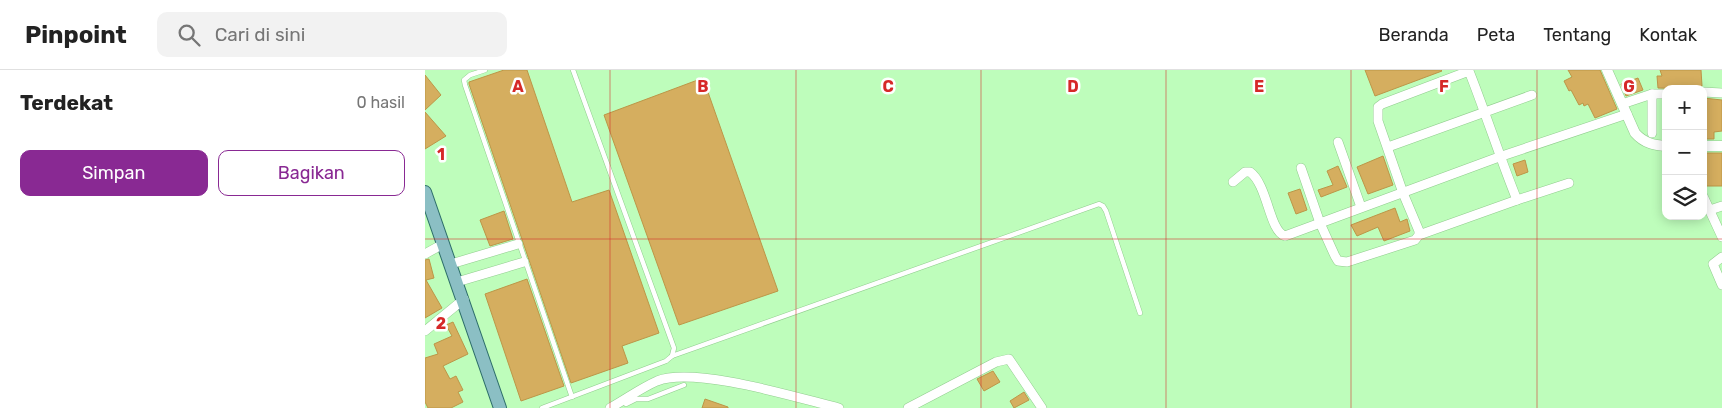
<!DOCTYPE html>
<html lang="id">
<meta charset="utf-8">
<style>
:root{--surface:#fff;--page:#f2f2f2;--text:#222;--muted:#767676;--line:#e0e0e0;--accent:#892993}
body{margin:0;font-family:Rubik,sans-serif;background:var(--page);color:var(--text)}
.controls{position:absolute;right:15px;top:15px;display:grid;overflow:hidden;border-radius:10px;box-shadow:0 2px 12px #0003}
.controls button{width:45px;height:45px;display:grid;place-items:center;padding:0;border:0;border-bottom:1px solid var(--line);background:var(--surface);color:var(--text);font:25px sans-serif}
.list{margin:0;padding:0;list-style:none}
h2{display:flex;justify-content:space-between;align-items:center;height:65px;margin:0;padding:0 20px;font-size:21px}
h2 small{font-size:16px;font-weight:400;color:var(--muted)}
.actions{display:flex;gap:10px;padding:15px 20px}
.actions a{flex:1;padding:11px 0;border:1px solid var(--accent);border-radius:10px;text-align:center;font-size:18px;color:var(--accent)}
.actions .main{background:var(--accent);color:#fff}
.icon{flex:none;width:28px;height:28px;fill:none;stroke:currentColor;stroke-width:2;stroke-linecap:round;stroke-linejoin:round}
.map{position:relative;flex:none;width:1297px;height:338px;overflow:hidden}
header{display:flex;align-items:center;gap:30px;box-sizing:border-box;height:70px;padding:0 25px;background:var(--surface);border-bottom:1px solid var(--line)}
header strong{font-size:24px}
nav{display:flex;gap:28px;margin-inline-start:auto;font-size:18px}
.search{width:350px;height:45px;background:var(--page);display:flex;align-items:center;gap:12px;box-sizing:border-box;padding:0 18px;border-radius:10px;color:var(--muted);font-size:19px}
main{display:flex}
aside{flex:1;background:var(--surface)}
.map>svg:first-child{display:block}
</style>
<header>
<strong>Pinpoint</strong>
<div class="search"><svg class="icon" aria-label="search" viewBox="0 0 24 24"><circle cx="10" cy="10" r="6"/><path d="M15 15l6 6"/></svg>Cari di sini</div>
<nav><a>Beranda</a><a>Peta</a><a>Tentang</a><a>Kontak</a></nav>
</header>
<main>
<aside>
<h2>Terdekat<small>0 hasil</small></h2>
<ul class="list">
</ul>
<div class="actions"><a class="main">Simpan</a><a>Bagikan</a></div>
</aside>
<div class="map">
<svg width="1297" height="338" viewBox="0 0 1297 338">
<rect width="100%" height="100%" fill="#befdbb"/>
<g fill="#d5ae5f" stroke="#bc9647">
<polygon points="79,0 102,0 147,132 184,120 234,263 197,276 203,293 146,313 44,14 44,12"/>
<polygon points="940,0 1016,0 1017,1 950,26"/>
<polygon points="1143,0 1175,0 1192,39 1170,48 1163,34 1159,36 1158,33 1154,35 1146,20 1144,21 1139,11 1147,7"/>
<polygon points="1235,0 1276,0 1277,16 1273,19 1233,18 1232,6 1237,6"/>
<polygon points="0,5 16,25 0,40"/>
<polygon points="278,8 353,221 254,255 179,45"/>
<polygon points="1213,8 1218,20 1201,26 1196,14"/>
<polygon points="1278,28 1297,30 1297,61 1289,62 1289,69 1278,69"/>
<polygon points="0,42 21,66 0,79"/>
<rect x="1278" y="83" width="19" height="33"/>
<polygon points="958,86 968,115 943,124 932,97"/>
<polygon points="1100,90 1103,102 1092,106 1088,94"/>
<polygon points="913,96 922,117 896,127 893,120 908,115 902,101"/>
<polygon points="875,119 882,140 871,144 863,123"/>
<polygon points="970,138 975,152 982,149 985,161 959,171 953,157 932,166 926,155"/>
<polygon points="79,141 88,169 65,176 55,150"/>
<polygon points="4,189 9,208 1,210 17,238 0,248 0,190"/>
<polygon points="102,209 139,316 96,331 60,224"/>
<polygon points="28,252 43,284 18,296 25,309 31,306 38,320 33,322 38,332 26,338 3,338 0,332 0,288 13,284 9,274 27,266 21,255"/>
<polygon points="568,301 575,312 559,321 552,309"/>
<polygon points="599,322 604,330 589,338 585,331"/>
<polygon points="280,329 303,337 303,338 277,338"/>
</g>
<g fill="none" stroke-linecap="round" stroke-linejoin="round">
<defs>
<g id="service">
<polyline points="60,0 45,5 39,10 40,15 147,327"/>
<polyline points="247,286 674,134 678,136 681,141 715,243"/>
<polyline points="201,334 211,329 223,329 259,315"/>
<polyline points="117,338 241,291 247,286 249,278 148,0"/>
</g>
<g id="minor">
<polyline points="1278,22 1297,23"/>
<polyline points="1197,34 1227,24 1241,24"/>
<polyline points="1227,63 1227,24"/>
<polyline points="913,72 936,137"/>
<polyline points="963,77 1107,25"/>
<path d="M 876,98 L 895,153 L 910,186 L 913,191 L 922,192 L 990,170 L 994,165 L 994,161 L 978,123 L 953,51 L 953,37 L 957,34 L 1044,1 C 1061,44 1075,88 1092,130 L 994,165"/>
<path d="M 808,112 L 820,102 L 825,102 C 843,115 844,161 860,166 L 1074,87 L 1202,44"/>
<polyline points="1278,126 1297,167"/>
<polyline points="1092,130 1144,113"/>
<polyline points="1285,140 1297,136"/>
<polyline points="0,184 18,174"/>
<polyline points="1297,187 1288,194 1297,215"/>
<polyline points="26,194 93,174"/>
<polyline points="32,212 99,192"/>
<polyline points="0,261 39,229"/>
<path d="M 185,338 C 201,329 216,318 232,311 C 270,296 373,328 414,338"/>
<polyline points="483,338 571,292 584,289 617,338"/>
</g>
<g id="tertiary">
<path d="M 1182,0 L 1210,63 C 1219,73 1228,75 1241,76"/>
<polyline points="1278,76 1297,76"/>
</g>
<polyline id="primary" points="0,122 75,338"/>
</defs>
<use href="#service" stroke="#90cc8d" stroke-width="5.5"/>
<use href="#minor" stroke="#90cc8d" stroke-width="10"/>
<use href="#tertiary" stroke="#90cc8d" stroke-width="11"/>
<use href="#primary" stroke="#2d6e6a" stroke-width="14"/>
<use href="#service" stroke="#fff" stroke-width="4.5"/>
<use href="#minor" stroke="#fff" stroke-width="9"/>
<use href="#tertiary" stroke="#fff" stroke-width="10"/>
<use href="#primary" stroke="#8bbfc4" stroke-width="12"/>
</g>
<path fill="none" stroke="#d62828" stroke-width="1" stroke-opacity="0.55" d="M 185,0 L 185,338M 371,0 L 371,338M 556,0 L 556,338M 741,0 L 741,338M 926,0 L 926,338M 1112,0 L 1112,338M 0,169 L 1297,169"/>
<g font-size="16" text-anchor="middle" font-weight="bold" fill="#d62828" stroke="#fff" stroke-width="5" stroke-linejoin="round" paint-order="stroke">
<text x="93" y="22">A</text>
<text x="278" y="22">B</text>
<text x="463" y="22">C</text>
<text x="648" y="22">D</text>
<text x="834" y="22">E</text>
<text x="1019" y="22">F</text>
<text x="1204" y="22">G</text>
<text x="16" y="90">1</text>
<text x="16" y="259">2</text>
</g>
</svg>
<div class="controls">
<button>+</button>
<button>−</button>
<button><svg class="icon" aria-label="layers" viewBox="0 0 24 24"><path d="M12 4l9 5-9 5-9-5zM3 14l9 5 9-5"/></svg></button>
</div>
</div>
</main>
